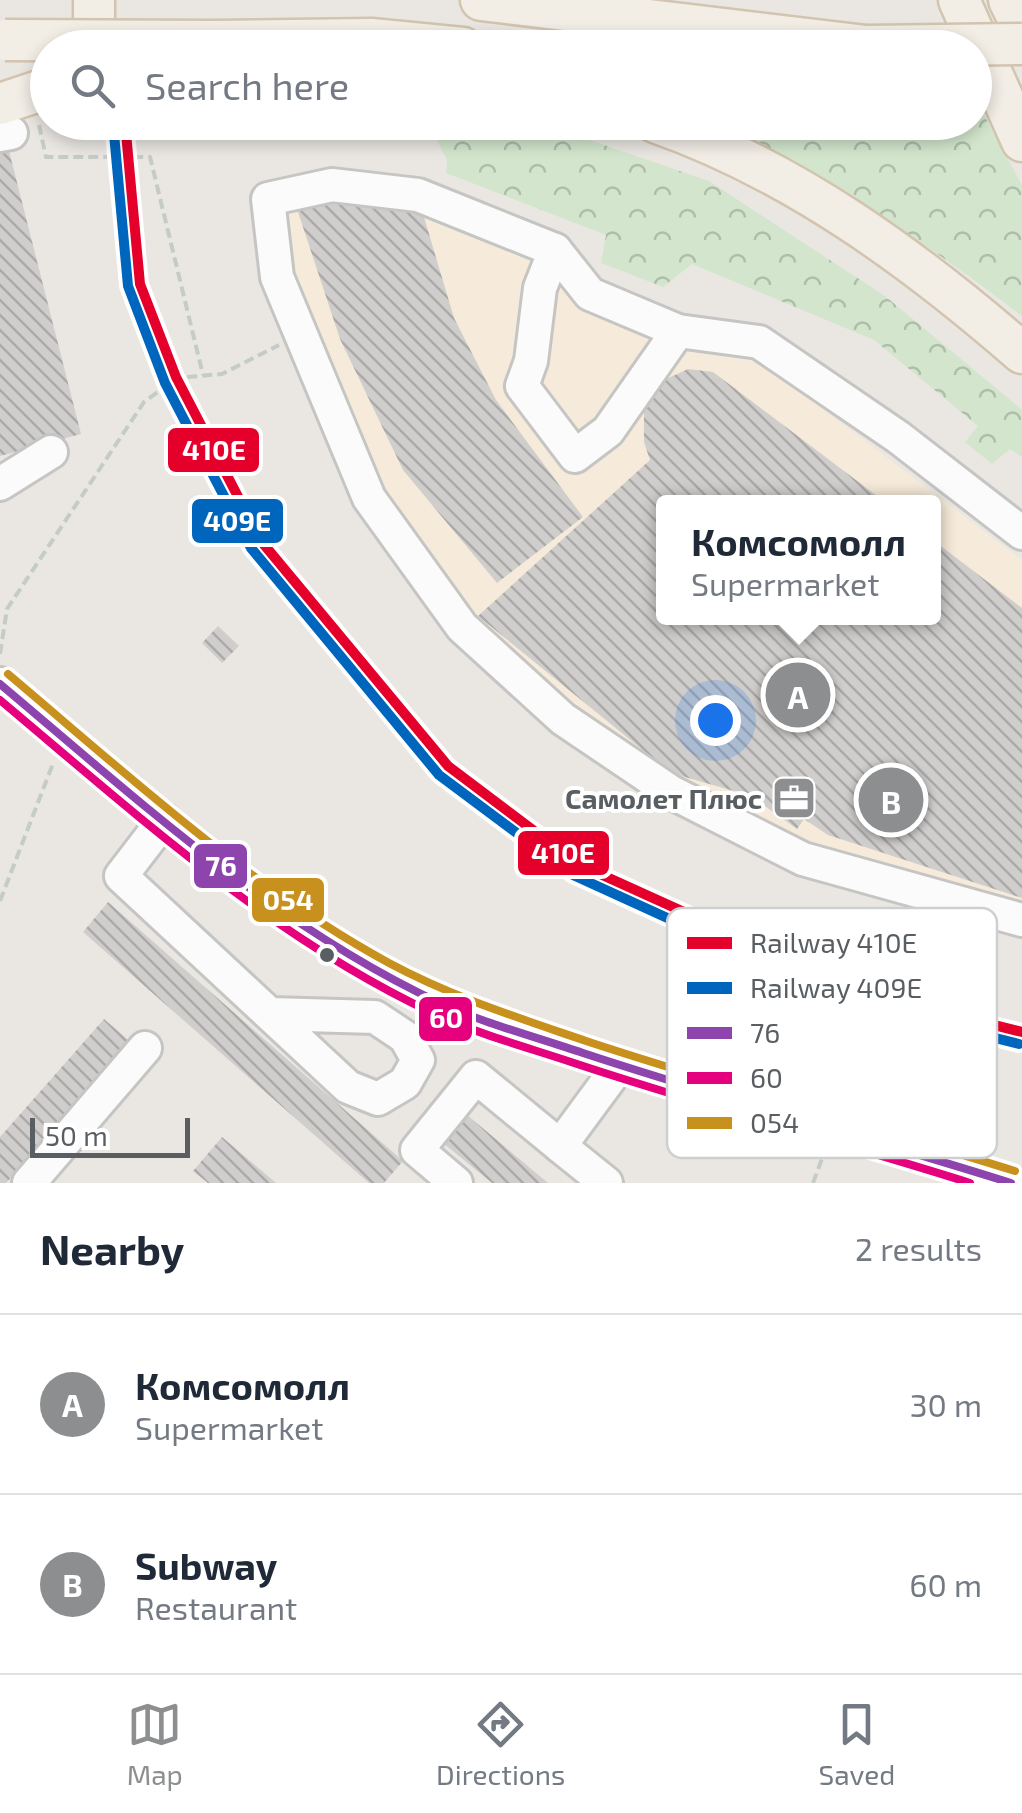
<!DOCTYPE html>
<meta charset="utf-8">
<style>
:root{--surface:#fff;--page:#f2f2f3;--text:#1f2937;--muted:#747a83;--line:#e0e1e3;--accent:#8c8e8f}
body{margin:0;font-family:"Exo 2",sans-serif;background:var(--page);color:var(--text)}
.scale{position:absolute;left:30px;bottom:25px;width:160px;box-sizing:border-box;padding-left:10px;border:5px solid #595e62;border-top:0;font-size:28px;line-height:35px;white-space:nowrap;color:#595e62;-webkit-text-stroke:8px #fff;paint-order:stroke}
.you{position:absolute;left:715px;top:720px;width:35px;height:35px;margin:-25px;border:8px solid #fff;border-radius:50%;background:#1a73e8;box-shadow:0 0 0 15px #1a73e833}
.badge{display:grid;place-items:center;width:65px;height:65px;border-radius:50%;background:var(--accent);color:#fff;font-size:32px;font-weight:700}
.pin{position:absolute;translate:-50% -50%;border:5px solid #fff;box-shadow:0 2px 10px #0006}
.popup{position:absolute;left:656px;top:495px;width:285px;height:130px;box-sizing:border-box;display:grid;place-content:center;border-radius:10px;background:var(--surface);filter:drop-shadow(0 2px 8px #0005);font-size:32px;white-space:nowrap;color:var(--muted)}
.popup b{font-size:38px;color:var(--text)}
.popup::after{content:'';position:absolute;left:50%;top:100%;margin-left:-20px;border:20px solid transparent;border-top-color:var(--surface)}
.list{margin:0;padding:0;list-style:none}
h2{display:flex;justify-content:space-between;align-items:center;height:130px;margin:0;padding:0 40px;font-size:42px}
h2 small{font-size:32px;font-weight:400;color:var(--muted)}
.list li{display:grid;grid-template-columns:65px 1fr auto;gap:30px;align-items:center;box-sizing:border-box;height:180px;padding:0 40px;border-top:2px solid var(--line)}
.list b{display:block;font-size:38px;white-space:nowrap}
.list p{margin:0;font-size:32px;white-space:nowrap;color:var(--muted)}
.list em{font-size:32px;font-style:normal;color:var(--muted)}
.icon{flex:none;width:55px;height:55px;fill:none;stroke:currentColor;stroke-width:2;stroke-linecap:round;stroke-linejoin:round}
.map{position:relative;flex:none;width:1022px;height:1183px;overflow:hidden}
.search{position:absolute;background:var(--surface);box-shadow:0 5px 15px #0003;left:30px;right:30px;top:30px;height:110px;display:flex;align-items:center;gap:25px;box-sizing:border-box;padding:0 35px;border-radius:55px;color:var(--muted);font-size:38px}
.sheet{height:490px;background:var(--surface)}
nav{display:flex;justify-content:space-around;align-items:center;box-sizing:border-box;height:140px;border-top:2px solid var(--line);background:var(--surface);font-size:28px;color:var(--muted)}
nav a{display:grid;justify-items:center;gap:5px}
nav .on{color:var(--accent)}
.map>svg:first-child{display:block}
</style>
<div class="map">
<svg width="1022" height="1183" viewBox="0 0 1022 1183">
<defs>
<pattern id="forest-crowns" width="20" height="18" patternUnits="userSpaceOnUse" patternTransform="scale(2.5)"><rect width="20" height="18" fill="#d3e6cd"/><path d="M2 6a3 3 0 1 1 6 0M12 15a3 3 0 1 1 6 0" fill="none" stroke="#aebeaa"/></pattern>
<pattern id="building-back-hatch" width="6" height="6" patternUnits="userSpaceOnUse" patternTransform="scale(2.5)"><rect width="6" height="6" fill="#d0cecc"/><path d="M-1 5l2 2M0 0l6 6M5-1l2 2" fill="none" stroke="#acaaa9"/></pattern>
</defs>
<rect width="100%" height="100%" fill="#eae7e3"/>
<path fill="#f6ebda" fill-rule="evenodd" d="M 332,185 L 555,250 L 590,294 L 748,352 L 1022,560 L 1022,920 L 803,859 L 563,719 L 413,563 L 299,334 L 268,199 ZM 663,502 L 933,502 L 933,618 L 663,618 Z"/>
<g fill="url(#forest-crowns)">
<path d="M 975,98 L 1022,185 L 1022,316 C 926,243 829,177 722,123 L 974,122 Z"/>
<polygon points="428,123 540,123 709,181 885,296 1019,407 1022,410 1022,457 1010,449 992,464 965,442 978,426 874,340 692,264 663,287 601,263 606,235 446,173 447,160"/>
</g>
<g fill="url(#building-back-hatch)">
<polygon points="8,147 81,434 0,456 0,149"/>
<polygon points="338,196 421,207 454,318 496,400 583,517 497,583 403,470 340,339 298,212"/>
<polygon points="688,369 713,372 885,502 663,502 663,618 933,618 933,540 1022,608 1022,898 828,835 804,819 797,829 751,796 671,773 478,616 650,460 644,442 644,404 662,381"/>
<polygon points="218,626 239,646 222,663 202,643"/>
<polygon points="108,902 403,1161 384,1183 369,1183 83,932"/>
<polygon points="104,1019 133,1044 6,1183 0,1183 0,1137"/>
<polygon points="925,1105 963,1115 960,1125 923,1115"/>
<polygon points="467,1115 548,1183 492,1183 443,1143"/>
<polygon points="222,1137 276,1183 208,1183 193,1171"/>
</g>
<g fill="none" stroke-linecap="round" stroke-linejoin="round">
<defs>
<g id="minor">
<polyline points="0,135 11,133"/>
<polyline points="555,250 540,288 531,361 522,386 575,456 608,431 678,331"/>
<polyline points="0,484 51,452"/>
<polyline points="1022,533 898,437 759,342 678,331 590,294 555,250 418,195 332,185 268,199 277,277 369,498 462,627 563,719 671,792 803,859 1022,920"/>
<path d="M 0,684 C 135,796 281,931 441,1003 C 475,1018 513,1028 548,1041 C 700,1094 858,1133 1011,1183"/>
<polyline points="164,820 121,876 348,1087 378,1099 405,1083 418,1060 405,1037 375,1017 270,1014"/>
<polyline points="29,1183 145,1048"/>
<polyline points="456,1183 417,1150 476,1077 560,1146"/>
<polyline points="606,1183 560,1146 619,1066"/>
</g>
<g id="major">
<polyline points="481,0 866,46"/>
<polyline points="959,0 1022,141"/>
<polyline points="1009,0 1022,26"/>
<polyline points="215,41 371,39 463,48"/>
<polyline points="87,48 94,21 94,0"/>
<polyline points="0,104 48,88"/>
<path d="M 655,122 C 792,170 913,258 1022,353"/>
</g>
</defs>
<use href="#minor" stroke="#c5c5c4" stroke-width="38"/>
<use href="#major" stroke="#d3c4b0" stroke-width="45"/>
<g stroke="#c5cbc7" stroke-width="4" stroke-dasharray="10 5" stroke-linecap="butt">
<polyline points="39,125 46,157 150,157 203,375"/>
<polyline points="0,654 7,609 144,402 177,378 222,374 279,345"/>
<polyline points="0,901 54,761"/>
<polyline points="813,1183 823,1156"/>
</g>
<use href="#minor" stroke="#fcfbfb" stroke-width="32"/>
<use href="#major" stroke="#f2eee6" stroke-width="40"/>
<defs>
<g id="major-bridge">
<polyline points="5,40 215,41"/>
<polyline points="866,46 1022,44"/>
</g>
</defs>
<use href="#major-bridge" stroke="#d3c4b0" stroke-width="45" stroke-linecap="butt"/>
<use href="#major-bridge" stroke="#f2eee6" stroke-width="40"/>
<defs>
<path id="bus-1" d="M 0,684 C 138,800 275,926 440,1003 C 486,1024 536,1037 583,1053 C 725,1100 869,1138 1011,1183"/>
<path id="bus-2" d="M 0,700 C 137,815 272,938 435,1014 C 478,1034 526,1047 571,1062 C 703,1106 837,1141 970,1183"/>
<path id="bus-3" d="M 8,674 C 129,776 249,887 389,963 C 452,997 519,1018 586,1041 C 728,1088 872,1126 1015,1171"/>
</defs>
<use href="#bus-1" stroke="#fff" stroke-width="15"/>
<use href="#bus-2" stroke="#fff" stroke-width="15"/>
<use href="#bus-3" stroke="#fff" stroke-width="15"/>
<use href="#bus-1" stroke="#8e44ad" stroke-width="8"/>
<use href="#bus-2" stroke="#e5007d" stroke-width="8"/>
<use href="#bus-3" stroke="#c8901d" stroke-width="8"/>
<defs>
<polyline id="rail-1" points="125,122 140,284 176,377 261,541 448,766 578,864 858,991 1022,1032"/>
<polyline id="rail-2" points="113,123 128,286 165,383 251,548 439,775 573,875 854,1003 1019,1044"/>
</defs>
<use href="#rail-1" stroke="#fff" stroke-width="18"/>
<use href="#rail-2" stroke="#fff" stroke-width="18"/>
<use href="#rail-1" stroke="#e4002b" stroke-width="10"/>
<use href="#rail-2" stroke="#0065bd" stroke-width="10"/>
</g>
<defs>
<symbol id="office-square" viewBox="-11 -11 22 22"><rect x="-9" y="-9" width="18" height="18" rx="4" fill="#8c8e8f" stroke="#fff"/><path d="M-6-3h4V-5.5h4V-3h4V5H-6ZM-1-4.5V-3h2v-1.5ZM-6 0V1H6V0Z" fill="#fff"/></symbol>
</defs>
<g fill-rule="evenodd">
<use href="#office-square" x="769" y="773" width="50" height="50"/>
</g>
<circle fill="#595e62" stroke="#fff" stroke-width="4" cx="327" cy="955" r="9"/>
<g text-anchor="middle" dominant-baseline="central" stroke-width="8" stroke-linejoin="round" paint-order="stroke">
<g font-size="28" font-weight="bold" fill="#595e62" stroke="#fff" text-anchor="end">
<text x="762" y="798">Самолет Плюс</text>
</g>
</g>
<rect x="667" y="908" width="330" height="250" rx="15" fill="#fff" stroke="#cdcfd0" stroke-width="2.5"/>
<rect x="687" y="937" width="45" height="12" fill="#e4002b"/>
<rect x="687" y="982" width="45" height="12" fill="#0065bd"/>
<rect x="687" y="1027" width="45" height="12" fill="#8e44ad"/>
<rect x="687" y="1072" width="45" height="12" fill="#e5007d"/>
<rect x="687" y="1117" width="45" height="12" fill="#c8901d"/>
<g font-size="28" fill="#595e62">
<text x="750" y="953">Railway 410E</text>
<text x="750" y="998">Railway 409E</text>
<text x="750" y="1043">76</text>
<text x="750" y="1088">60</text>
<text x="750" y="1133">054</text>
</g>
<g stroke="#fff" stroke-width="4">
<rect x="166" y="426" width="95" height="48" rx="10" fill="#e4002b"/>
<rect x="190" y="497" width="95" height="48" rx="10" fill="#0065bd"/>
<rect x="516" y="829" width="95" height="48" rx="10" fill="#e4002b"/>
<rect x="192" y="842" width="57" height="48" rx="10" fill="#8e44ad"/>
<rect x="250" y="876" width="76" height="48" rx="10" fill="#c8901d"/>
<rect x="417" y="995" width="57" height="48" rx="10" fill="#e5007d"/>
</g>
<g font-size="28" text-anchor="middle" font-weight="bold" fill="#fff">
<text x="214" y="460">410E</text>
<text x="237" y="531">409E</text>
<text x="563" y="863">410E</text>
<text x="221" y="876">76</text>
<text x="288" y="910">054</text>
<text x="446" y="1028">60</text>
</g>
</svg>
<div class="scale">50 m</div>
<div class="you"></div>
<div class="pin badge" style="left:798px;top:695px">A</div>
<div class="popup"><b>Комсомолл</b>Supermarket</div>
<div class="pin badge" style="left:891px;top:800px">B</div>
<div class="search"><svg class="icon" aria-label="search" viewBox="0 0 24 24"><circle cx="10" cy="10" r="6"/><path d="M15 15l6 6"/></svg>Search here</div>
</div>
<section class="sheet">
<h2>Nearby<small>2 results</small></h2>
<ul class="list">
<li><span class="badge">A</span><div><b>Комсомолл</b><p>Supermarket</p></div><em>30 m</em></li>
<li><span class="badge">B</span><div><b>Subway</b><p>Restaurant</p></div><em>60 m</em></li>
</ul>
</section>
<nav>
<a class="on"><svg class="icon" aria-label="map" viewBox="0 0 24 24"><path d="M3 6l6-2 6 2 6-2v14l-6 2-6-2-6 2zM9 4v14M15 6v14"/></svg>Map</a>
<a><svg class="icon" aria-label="directions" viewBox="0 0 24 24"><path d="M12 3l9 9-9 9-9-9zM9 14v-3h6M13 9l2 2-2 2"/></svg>Directions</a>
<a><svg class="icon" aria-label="saved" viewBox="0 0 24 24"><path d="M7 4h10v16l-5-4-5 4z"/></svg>Saved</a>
</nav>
